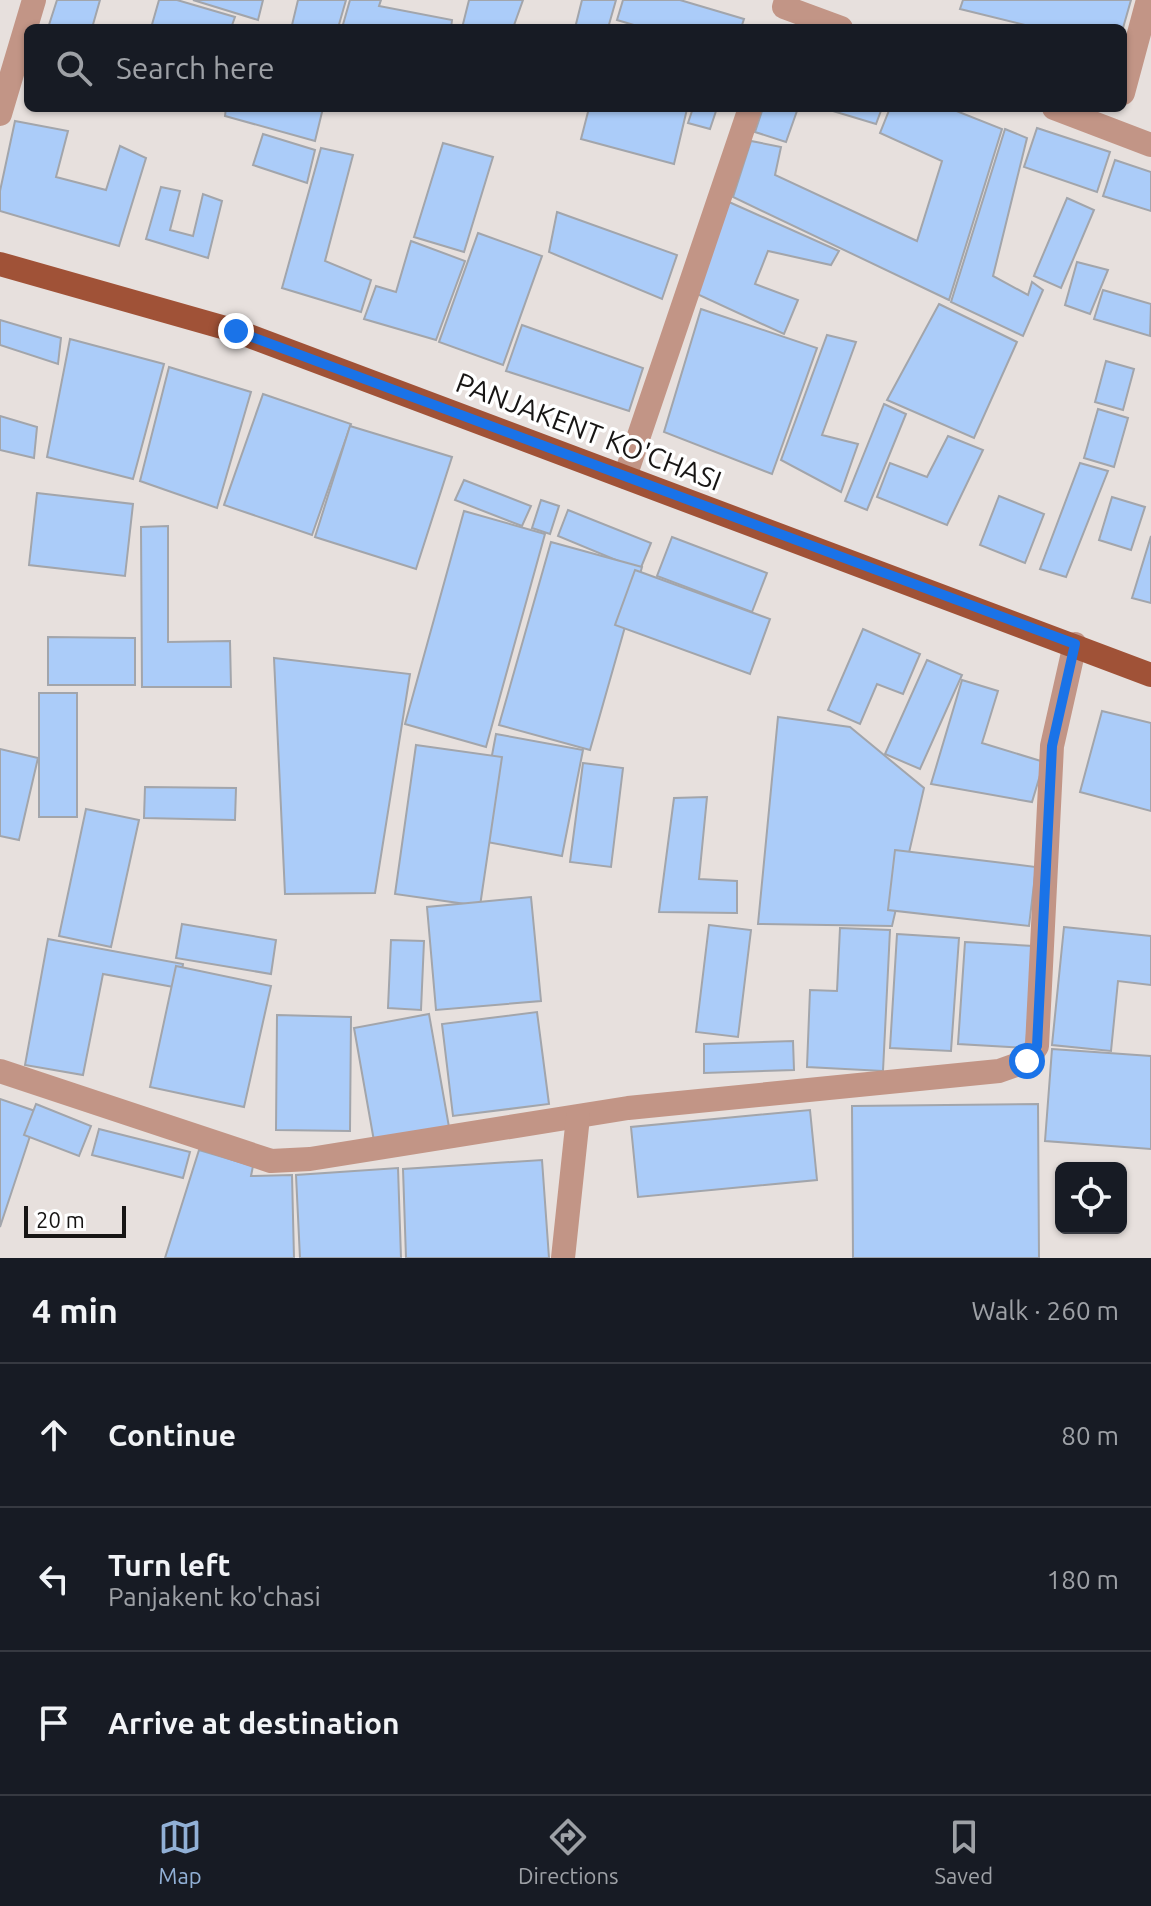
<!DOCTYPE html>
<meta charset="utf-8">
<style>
:root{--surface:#171b24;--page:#242831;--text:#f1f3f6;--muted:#9ea1a6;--line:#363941;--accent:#91b0d6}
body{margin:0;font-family:Ubuntu,sans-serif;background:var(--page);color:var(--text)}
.controls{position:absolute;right:24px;bottom:24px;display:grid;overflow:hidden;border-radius:12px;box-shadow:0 2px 6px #0004}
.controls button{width:72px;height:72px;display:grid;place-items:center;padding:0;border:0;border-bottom:2px solid var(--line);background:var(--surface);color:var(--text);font:40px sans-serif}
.scale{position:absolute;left:24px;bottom:20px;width:102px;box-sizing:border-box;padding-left:8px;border:4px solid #171514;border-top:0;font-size:22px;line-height:28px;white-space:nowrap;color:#171514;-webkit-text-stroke:6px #fff;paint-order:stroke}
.stop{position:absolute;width:24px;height:24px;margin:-18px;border:6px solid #1a73e8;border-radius:50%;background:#fff}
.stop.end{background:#1a73e8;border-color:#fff;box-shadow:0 2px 8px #0008}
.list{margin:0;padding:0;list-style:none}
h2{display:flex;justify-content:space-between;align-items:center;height:104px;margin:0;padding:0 32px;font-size:34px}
h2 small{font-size:26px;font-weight:400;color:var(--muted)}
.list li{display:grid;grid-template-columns:52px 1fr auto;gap:24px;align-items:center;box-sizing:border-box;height:144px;padding:0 32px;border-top:2px solid var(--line)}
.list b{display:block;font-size:30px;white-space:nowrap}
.list p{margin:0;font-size:26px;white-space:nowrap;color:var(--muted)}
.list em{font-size:26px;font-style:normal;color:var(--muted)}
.icon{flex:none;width:44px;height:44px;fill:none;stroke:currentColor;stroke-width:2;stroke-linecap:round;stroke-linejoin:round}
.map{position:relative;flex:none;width:1151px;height:1258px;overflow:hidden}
.search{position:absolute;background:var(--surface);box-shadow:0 2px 6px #0004;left:24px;right:24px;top:24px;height:88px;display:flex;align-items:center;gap:20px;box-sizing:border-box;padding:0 28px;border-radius:12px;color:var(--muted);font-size:30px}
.sheet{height:536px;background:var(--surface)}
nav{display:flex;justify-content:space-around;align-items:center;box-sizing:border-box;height:112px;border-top:2px solid var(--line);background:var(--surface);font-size:22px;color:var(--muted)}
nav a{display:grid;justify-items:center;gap:4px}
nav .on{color:var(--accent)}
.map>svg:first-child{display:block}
</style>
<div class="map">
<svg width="1151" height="1258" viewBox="0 0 1151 1258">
<rect width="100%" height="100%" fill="#e7e0dd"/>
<g fill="#abccf9" stroke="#a2a5ab" stroke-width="2">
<polygon points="57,0 100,0 92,28 48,28"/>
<polygon points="159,0 177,0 235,17 231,28 151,28"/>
<polygon points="193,0 263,0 258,20"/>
<polygon points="298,0 346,0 338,28 292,25"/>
<polygon points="350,0 381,0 379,6 452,20 451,28 342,28"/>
<polygon points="469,0 523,0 513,28 462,28"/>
<polygon points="582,0 616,0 608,28 575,28"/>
<polygon points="623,0 680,0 744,19 741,28 644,28 617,20"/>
<polygon points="963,0 1131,0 1123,28 1037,28 960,9"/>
<polygon points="226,108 323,108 315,141 225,116"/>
<polygon points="589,108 687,109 674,164 581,139"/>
<polygon points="693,108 717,108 710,129 688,123"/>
<polygon points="763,108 798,108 786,142 755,132"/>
<polygon points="823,108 882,108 876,124"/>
<polygon points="890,108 949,108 1002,129 949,300 733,197 751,141 781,147 775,175 917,241 942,161 880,133"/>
<polygon points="15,121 68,131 56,177 106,190 120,146 146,158 119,246 0,211 0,191"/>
<polygon points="1037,128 1110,152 1097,192 1024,167"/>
<polygon points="1005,129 1027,138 993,276 1028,295 1032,282 1043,290 1023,336 951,302"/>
<polygon points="263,134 315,150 307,183 253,165"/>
<polygon points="443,143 493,157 464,252 414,237"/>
<polygon points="321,148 353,155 325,261 371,280 361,312 282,288"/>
<polygon points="1115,160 1151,172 1151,211 1103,196"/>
<polygon points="161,187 180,191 170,230 193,236 203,194 222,201 208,258 146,239"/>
<polygon points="1067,198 1094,210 1061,288 1034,276"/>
<polygon points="729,202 839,251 831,265 768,251 755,284 798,300 784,334 697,294"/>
<polygon points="557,212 677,255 662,299 549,252"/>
<polygon points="478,233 542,256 503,365 439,342"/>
<polygon points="411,241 465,261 436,340 364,319 376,286 396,292"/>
<polygon points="1077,262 1108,270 1090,314 1065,305"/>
<polygon points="1103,290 1151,304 1150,336 1094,319"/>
<polygon points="939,304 1017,342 974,438 887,400"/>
<polygon points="701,309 817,348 772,474 664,432"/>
<polygon points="0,320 61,338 58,364 0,345"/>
<polygon points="522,325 643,368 629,411 506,371"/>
<polygon points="827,335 856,342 822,435 858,444 841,492 781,460"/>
<polygon points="70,339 164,364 133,479 47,457"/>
<polygon points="1106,361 1134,369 1123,410 1095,402"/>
<polygon points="169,367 251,392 217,508 140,481"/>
<polygon points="263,394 351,424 312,535 224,505"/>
<polygon points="884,404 906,414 867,510 845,501"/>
<polygon points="1098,409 1128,418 1114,467 1084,458"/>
<polygon points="0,416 37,427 34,458 0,450"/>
<polygon points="350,426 452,457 416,569 315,537"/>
<polygon points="948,436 983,450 947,525 877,497 890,463 927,477"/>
<polygon points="1080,463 1108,471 1066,577 1040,569"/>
<polygon points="464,480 531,506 522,526 455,500"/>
<polygon points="37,493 133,504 125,576 29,565"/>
<polygon points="999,496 1044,514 1025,563 980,545"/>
<polygon points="1112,497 1145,507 1131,550 1099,540"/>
<polygon points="541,500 559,506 550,534 532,528"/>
<polygon points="568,510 651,543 640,570 558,536"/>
<polygon points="464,511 545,534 486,747 405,724"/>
<polygon points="168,526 168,642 230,641 231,687 142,687 141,527"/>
<polygon points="1151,536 1151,603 1132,598"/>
<polygon points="672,537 767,573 752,612 657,576"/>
<polygon points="551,542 642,567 590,750 499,725"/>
<polygon points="635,570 770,619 750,674 615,625"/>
<polygon points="863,629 920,654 903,694 877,684 860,724 828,710"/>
<polygon points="48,637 135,638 135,685 48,685"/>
<polygon points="274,658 410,674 375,893 285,894"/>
<polygon points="927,660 962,675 920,769 885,754"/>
<polygon points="962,680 998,691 982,743 1044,762 1032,802 931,784"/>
<rect x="39" y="693" width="38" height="124"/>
<polygon points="1102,711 1151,723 1151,811 1080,792"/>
<polygon points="778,717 850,727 924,788 892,926 758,924"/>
<polygon points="496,734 583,750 562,856 476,840"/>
<polygon points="416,745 502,757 480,906 395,894"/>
<polygon points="0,749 38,758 19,840 0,836"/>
<polygon points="583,763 623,768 611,867 570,862"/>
<polygon points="145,787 236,788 235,820 144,818"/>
<polygon points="707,797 699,879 737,881 737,913 659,912 674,798"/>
<polygon points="86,809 139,820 111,947 59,936"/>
<polygon points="895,850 1036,867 1029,926 888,910"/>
<polygon points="531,897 541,1001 436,1010 427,907"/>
<polygon points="182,924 276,940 271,974 176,958"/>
<polygon points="709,925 751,930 738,1037 696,1032"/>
<polygon points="1064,927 1151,936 1151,985 1118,981 1111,1051 1052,1045"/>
<polygon points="840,928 890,930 883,1071 807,1067 810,990 837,991"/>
<polygon points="897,934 959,938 951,1051 890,1048"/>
<polygon points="48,939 183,964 179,988 103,974 83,1075 25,1065"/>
<polygon points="391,940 424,941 421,1010 388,1008"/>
<polygon points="965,942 1033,946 1026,1048 958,1044"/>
<polygon points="176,966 271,986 244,1107 150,1087"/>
<polygon points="537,1012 549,1104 453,1116 442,1024"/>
<polygon points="429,1014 449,1127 374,1141 354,1028"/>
<polygon points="277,1015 351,1017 350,1131 276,1130"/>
<polygon points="793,1041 794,1070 704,1073 704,1044"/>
<polygon points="1052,1049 1151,1056 1151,1149 1045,1141"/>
<polygon points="0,1099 38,1112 0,1227"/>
<polygon points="36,1104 91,1126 79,1156 24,1135"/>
<polygon points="1038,1104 1039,1258 853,1258 852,1106"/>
<polygon points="810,1110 817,1180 638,1197 631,1127"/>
<polygon points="99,1129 190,1152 183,1178 92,1155"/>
<polygon points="199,1150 253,1166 251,1176 292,1175 294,1258 165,1258"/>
<polygon points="542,1160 549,1258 406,1258 403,1169"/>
<polygon points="398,1168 401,1258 300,1258 296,1175"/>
</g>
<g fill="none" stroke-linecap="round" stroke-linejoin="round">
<g stroke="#c29586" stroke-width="24">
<polyline points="786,0 784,7 841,28"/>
<polyline points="1123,93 1148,0"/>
<polyline points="1054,108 1151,145"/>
<polyline points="0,114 34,0"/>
<polyline points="625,477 750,108"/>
<polyline points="0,1071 271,1161 310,1159 628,1108 999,1071 1027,1061 1037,1046 1052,746 1075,644"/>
<polyline points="563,1258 578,1117"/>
</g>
<polyline stroke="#a05237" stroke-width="24" points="0,264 236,331 1151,675"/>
</g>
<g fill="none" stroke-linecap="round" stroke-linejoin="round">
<polyline stroke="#1a73e8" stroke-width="10" points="236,331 1075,644 1052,746 1037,1046 1027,1061"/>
</g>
<g text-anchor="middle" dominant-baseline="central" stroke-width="7" stroke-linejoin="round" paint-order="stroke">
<g font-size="28" fill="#171514" stroke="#fff">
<text transform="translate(589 431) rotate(21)">PANJAKENT KO'CHASI</text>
</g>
</g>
</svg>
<div class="controls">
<button><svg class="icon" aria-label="locate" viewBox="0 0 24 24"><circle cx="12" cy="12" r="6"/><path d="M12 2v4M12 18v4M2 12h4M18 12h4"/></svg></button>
</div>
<div class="scale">20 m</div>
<div class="stop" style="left:1027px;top:1061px"></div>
<div class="stop end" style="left:236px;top:331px"></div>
<div class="search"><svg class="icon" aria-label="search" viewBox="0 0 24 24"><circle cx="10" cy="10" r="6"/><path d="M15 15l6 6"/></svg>Search here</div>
</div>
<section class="sheet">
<h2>4 min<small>Walk · 260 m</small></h2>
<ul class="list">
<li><svg class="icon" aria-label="ahead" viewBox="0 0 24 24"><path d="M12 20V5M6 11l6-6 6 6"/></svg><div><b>Continue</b></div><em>80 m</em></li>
<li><svg class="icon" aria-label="left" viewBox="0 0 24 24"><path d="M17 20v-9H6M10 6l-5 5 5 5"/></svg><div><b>Turn left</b><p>Panjakent ko'chasi</p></div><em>180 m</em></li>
<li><svg class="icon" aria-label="arrive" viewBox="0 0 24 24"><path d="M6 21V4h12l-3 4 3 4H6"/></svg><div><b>Arrive at destination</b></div></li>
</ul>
</section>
<nav>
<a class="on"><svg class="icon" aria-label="map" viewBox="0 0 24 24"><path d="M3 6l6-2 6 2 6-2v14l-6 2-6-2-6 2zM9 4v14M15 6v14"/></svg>Map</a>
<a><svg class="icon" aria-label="directions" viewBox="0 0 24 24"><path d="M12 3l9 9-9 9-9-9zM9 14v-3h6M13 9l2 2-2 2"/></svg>Directions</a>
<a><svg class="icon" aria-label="saved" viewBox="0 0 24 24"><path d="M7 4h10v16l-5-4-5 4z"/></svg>Saved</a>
</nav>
